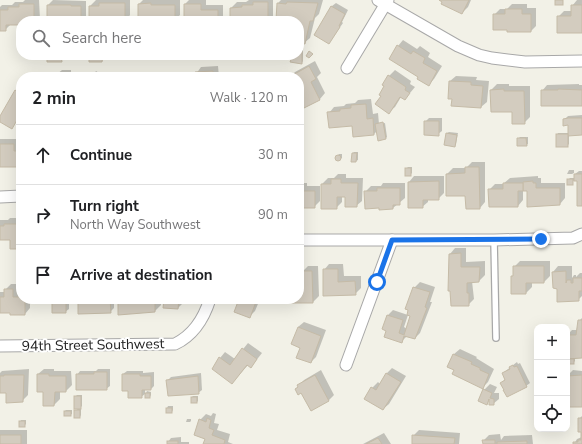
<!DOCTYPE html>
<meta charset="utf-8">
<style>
:root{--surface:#fff;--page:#f2f2f2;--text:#202124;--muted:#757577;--line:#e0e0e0}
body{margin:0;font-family:"Nunito Sans",sans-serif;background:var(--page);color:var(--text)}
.controls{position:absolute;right:12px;bottom:12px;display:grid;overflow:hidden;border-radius:8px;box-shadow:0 4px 16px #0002}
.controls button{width:36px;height:36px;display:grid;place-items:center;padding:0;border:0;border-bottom:1px solid var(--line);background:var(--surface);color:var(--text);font:20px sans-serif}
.stop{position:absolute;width:12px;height:12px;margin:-9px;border:3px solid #1a73e8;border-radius:50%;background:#fff}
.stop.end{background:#1a73e8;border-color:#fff;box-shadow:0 1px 4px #0008}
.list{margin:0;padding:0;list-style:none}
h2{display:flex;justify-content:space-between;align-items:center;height:52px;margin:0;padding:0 16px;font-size:17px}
h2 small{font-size:13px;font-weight:400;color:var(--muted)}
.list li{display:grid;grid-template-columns:26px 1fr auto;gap:12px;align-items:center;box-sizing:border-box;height:60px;padding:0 16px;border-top:1px solid var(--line)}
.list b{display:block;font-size:15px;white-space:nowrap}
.list p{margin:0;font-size:13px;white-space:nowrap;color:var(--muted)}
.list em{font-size:13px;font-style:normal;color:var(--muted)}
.icon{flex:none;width:22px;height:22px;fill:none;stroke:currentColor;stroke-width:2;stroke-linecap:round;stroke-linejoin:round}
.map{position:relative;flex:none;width:582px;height:444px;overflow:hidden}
.search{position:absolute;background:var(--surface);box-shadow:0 4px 16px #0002;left:16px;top:16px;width:288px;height:44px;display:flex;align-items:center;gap:10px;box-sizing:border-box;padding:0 14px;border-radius:16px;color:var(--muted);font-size:15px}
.panel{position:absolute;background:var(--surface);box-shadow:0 4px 16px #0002;left:16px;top:72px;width:288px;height:232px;border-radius:16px}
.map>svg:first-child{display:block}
</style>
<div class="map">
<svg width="582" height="444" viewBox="0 0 582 444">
<rect width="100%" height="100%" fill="#f2f1e7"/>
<g fill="#0003">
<polygon points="25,0 39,0 40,19 37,21 21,21 21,24 11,24 5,30 0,30 0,7 2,5 12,5 15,2 23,2"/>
<polygon points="53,0 86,1 86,16 81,21 47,21 48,5"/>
<polygon points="96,0 130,0 130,15 128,18 128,21 90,21 90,6"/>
<polygon points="143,0 180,0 180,15 174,21 139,21 139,4"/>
<polygon points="189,0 206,0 206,5 223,5 223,21 185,21 185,4"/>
<polygon points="249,0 273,0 273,16 269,21 231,21 231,8 237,2 246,2"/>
<polygon points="281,0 323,0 319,14 315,18 310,38 304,43 299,42 299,21 287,21 287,19 278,3"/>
<polygon points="441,0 471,0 468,7 462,13"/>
<polygon points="577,0 582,0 582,32 558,17 564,11 572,11 572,6"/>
<polygon points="336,3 348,10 342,22 343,23 329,43 315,34 332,6"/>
<polygon points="512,4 527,4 527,8 536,8 536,26 531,31 508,29 494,15 500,9 507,9"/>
<polygon points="403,40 417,49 420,46 430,53 428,57 442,66 434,79 428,85 419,77 398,46"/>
<polygon points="299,50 303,50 303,61 302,63 294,55 299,55"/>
<polygon points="48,55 65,55 65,57 61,61"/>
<polygon points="315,61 321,73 317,77 325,93 320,99 304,107 299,96 299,77 290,77 295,72"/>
<polygon points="218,66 219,77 180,77 181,75 196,74 201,67"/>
<polygon points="62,70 71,70 71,75 78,76 78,77 41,77 43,75 56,75"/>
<polygon points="395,70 411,81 410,84 415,87 405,99 401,97 395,107 389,112 389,76"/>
<polygon points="96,71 99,73 96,77 92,77"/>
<polygon points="456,76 477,77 476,80 489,81 487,102 481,107 453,99 450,81"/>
<polygon points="497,84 509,84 509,86 530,86 530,117 524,123 491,90"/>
<polygon points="579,84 579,85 582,85 582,105 542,91 547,85"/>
<polygon points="19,87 21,88 21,114 11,128 0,121 0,118 16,91"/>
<polygon points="371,99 373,114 378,113 379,124 385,123 387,137 386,138 377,131 374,134 354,136 353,125 329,113 334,107 344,106 346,104 355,103 358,100"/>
<polygon points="582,115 582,134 569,134 569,144 567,146 557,135 558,133 569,133 569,124 564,120 568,116"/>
<polygon points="429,118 442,118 442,131 438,134 425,122"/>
<polygon points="449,132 458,133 456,144 455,146 445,144 447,133"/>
<polygon points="520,137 528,137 528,144 526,145 518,139"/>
<polygon points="0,139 20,139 20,146 21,146 21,166 0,166"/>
<polygon points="354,152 358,152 358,160 356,161 352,161 353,153"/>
<polygon points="339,154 342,154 342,158 338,160 336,158"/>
<polygon points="472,162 485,162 485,202 480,208 466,195 447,174 453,168 466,168"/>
<polygon points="408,167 412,167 412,173 410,175 406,169"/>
<polygon points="569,170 574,170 574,173 572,174 567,174"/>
<polygon points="579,171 582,171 582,205 578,180 574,180 572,184 568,180 570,178 575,178 575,174"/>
<polygon points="338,174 346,174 346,178 363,178 362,201 356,206 346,196 342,196 342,202 336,208 322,184 328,178 334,178"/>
<polygon points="299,175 302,175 302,183 307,183 307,186 320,186 320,201 314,207 299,208"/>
<polygon points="414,176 444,176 444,193 438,199 428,199 428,202 422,207 409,182"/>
<polygon points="538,176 538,178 541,178 541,183 565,183 565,198 560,204 528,190 523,190 523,200 518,206 489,190 495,184 503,184 510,178"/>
<polygon points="383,183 405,183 405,198 393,208 365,192 371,186 381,186"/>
<polygon points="10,218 21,218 21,248 11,239 0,239 0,220 8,220"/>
<polygon points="455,248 466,248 466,262 485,261 485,275 479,281 472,281 474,299 468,305 450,254"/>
<polygon points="520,261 550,261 550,276 544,282 532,282 532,287 526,293 512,277 514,274 514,267"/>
<polygon points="299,263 302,263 302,272 308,266 318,266 319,296 313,302 283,302 283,299 299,299"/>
<polygon points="329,264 343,264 344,276 361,276 361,288 355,294 324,295 324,270"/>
<polygon points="558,266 572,266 572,278 574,275 576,275 576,277 580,273 582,273 582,296 578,300 554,287 553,272"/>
<polygon points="420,282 435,287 430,302 432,302 420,333 415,338 407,336 402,341 387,330 387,316 393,310 408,315 404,327 407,329 412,315 409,310 414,288"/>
<polygon points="11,284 19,284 19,292 21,292 21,299 30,299 30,308 25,314 0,312 0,292 5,292 5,290"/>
<polygon points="37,299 69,299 69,309 65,312 53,300"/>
<polygon points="79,299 114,299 114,308 110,312"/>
<polygon points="119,299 161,299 161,305 155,311 119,314"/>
<polygon points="165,299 182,299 182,304 178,308"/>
<polygon points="241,299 260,299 255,311 249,317"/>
<polygon points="582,318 582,357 575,358 575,361 573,363 567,363 567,335 572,330 578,330 579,321"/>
<polygon points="304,322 326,330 316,357 311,362 302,347 298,327"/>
<polygon points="248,343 262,353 251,367 248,365 232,383 220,358 225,352 235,359"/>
<polygon points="460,349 477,357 476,358 494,369 488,382 482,388 449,366 454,354"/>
<polygon points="517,362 518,364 520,363 530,383 526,386 505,389 502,383 505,379 503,373"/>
<polygon points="392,368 406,376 389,404 383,409 372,388 378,382 380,384 387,373"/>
<polygon points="29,369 28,395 22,401 7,392 0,392 0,373 2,371"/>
<polygon points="44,369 54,369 54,371 71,371 72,385 66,391 60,391 60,399 54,405 44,391 38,374"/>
<polygon points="98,369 110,369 110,386 106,389 77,375 80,371 96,371"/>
<polygon points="321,370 334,395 329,400 311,410 302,392 296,389 304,380"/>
<polygon points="573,370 582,371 582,406 567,406 567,376"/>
<polygon points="127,371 143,371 143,373 154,372 154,386 151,389 145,389 145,394 141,397 129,390 123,374"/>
<polygon points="201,373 202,390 198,393 167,381 171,377"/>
<polygon points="490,384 497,387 494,393 499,393 499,399 493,404 490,400 486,404 484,390"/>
<polygon points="147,391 151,392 151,395 150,397 146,393"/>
<polygon points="77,395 82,395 82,406 79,409 81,409 81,415 80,417 75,411 79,408 75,397"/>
<polygon points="193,396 198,396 198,401 197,402 192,397"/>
<polygon points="168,406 173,406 173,410 172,412 167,412 167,408"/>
<polygon points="66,410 72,410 72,414 70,415 65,411"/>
<polygon points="213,413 216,414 214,423 219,424 217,430 230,434 228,442 233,444 204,444 206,438 200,420 206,414 211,416"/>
<polygon points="582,416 582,444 574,444 577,439 582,437 582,431 579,419"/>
<polygon points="187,419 191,419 191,421 190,422 186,422"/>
<polygon points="21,420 26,420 26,424 24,426 20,422"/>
<rect x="0" y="430" width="27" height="14"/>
<polygon points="419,430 460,433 459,444 413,444 413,436"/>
<polygon points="384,433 391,444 363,444"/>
<polygon points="500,434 501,440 504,436 532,435 533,444 483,444 483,441 489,435"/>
<polygon points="181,437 181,442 189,442 189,444 168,444 168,442 171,438"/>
</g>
<g fill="#d3ccbf" stroke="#c5bba7">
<polygon points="439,0 469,0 462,14 441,4 442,2"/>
<rect x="555" y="0" width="8" height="5"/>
<polygon points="253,2 268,2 268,21 230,21 230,8 242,7 242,5 253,5"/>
<polygon points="287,2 318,3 313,21 310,21 305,44 299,43 299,21 276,20 277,3 286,4"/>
<polygon points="99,3 125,3 125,21 89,21 89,6 99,6"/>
<polygon points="151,3 151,5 175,5 175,21 138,21 138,4"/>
<polygon points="19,4 34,4 34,21 21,21 21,25 6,25 6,31 0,31 0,10 8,10 8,7 19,7"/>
<polygon points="184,4 201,4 201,10 218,10 218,21 184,21"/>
<polygon points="47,5 71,5 71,6 81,6 81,21 47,21"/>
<polygon points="571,5 582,5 582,33 557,33 557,16 571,16"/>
<polygon points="331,6 345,14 339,26 340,27 329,44 314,35"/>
<polygon points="505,9 522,9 522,14 531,14 531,32 507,32 507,30 493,30 493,14 505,14"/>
<polygon points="397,45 411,54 413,51 425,58 423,63 437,71 429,86 417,79 418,77 389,59"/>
<polygon points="299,51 302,51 302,64 290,62 293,55 299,55"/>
<polygon points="309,51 313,54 309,58 306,56"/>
<polygon points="47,55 61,55 62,62 47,62"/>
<polygon points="89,55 103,55 102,62 89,62"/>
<polygon points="309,66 316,79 311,82 320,100 304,108 299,98 299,77 289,77"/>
<polygon points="213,71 213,77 195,77 195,72"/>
<polygon points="388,75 406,87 405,90 410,93 405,100 400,97 389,114 375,104 381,96 379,95 384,86 382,85"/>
<polygon points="449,81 471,82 471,85 483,86 481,108 451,106 452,99 448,99"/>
<polygon points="504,89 504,91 524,91 525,124 512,124 512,112 491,112 490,90"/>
<polygon points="558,89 582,90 582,106 541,106 541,90 558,90"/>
<polygon points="15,90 21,94 21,113 12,129 0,122 0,116"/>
<polygon points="366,104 367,119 373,118 374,135 353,137 352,126 329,128 327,112 340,111 340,109 351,108 351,105"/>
<polygon points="568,118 582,118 582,135 568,136 568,125 563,126 563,119"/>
<polygon points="424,121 439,121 439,136 424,135"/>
<polygon points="383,122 386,139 378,141 375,124"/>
<polygon points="446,133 457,135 455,147 444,145"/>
<rect x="556" y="134" width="12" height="13"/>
<polygon points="517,138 526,138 527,146 517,146"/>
<polygon points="0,144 14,144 14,151 21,151 21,167 0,167"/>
<polygon points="352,153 357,153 356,162 351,162"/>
<circle cx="338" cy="158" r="3"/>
<polygon points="465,167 479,167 480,209 466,209 465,196 446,196 446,174 465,173"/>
<rect x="405" y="168" width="6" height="8"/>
<polygon points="574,174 582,174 582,206 577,206 577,181 574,181"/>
<polygon points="331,179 341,179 341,183 358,183 357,207 345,207 345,197 337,197 337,209 321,209 321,184 331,184"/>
<rect x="567" y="179" width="6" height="6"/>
<polygon points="439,181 439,200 423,200 423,208 408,208 408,182"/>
<polygon points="533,181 533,183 536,183 536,188 560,188 560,205 527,207 527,191 523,191 523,182"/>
<polygon points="503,183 523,183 523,191 518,191 518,207 489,207 488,189 503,189"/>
<polygon points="299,188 302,188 302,191 315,191 315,208 299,208"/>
<polygon points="377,188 400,188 400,205 393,205 393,209 379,210 379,208 365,209 364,191 377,191"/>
<polygon points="4,224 21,224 21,249 10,249 10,240 0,240 0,226 4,226"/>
<polygon points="461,253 461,267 480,267 479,282 467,283 467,293 469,293 469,306 451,306 450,291 448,291 449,254"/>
<polygon points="513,266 544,266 544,283 526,283 526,294 511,294 511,276 513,276"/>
<polygon points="323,269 338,269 338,282 355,281 356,295 323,296"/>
<polygon points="302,271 312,271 313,303 282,303 282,299 299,299 299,281 302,281"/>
<polygon points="566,271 566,283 567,280 571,280 571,283 573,283 573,278 582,278 582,291 579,291 579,301 557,302 557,289 553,288 552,272"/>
<polygon points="413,287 430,292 425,307 427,308 415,339 404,336 402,343 384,337 386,331 382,329 387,315 403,320 399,333 404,335 410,316 407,315 408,310 405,309"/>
<polygon points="4,289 13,289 13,297 21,297 21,299 25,299 25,315 10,315 10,313 0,313 0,297 4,297"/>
<polygon points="36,299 66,299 66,313 52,313 52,301 36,301"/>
<polygon points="78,299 110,299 111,313 78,314"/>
<polygon points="118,299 155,299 155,312 118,315"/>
<polygon points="164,299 179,299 178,309 163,308"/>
<polygon points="239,299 257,299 250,318 234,312"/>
<polygon points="578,320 582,320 582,358 567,359 567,335 576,335"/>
<polygon points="298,327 321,336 311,363 296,358 300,348 291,344"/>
<polygon points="242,348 257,359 251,368 247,365 232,384 212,369 219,357 230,365"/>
<polygon points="453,354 472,362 471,364 480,368 480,370 489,374 483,389 492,393 490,398 494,399 494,405 489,405 489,399 487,405 478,401 483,389 452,374 454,370 447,367"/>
<rect x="567" y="359" width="7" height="5"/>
<polygon points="513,365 514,367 517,366 527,387 507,397 503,390 504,390 500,383 505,380 502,373 510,369 509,367"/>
<polygon points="94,372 107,372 107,390 76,390 76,374 94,374"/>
<polygon points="386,373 401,382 383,410 364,399 371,387 376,390"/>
<polygon points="37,374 49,374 49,376 66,376 66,392 55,392 54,406 43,406 43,392 37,392"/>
<polygon points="122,374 140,374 140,376 151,376 151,390 142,390 142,398 128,398 128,391 122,391"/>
<polygon points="4,375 24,375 23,402 6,403 6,393 0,393 0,376 4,376"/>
<polygon points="315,375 329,401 311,411 301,393 298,395 295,389 298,387 297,385"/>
<polygon points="582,375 582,407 567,407 567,376"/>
<polygon points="198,376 199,394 168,396 166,380"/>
<rect x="145" y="393" width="5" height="5"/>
<rect x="74" y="396" width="7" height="13"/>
<rect x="191" y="397" width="6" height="6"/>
<rect x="166" y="408" width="6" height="5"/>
<rect x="74" y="410" width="6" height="8"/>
<rect x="64" y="411" width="7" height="5"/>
<polygon points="207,418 211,420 209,428 214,430 212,435 225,440 224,444 203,444 205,439 194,435 199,419 206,422"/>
<polygon points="578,418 582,418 582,444 573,444 573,442 578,442 578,440 581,440 581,432 578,432"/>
<rect x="19" y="421" width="6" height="6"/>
<rect x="0" y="435" width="21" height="9"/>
<polygon points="412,435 455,438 454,444 412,444"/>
<polygon points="378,438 382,444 366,444"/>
<polygon points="482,440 495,440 495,444 483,444"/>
<rect x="167" y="441" width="11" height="3"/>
<polygon points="527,441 527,444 497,444 497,442"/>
</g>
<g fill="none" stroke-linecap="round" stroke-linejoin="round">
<defs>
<polyline id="lane" points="494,240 496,338"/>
<g id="street">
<polyline points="378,0 458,46 479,55 492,58 525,62 582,61"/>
<polyline points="347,68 388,0"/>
<polyline points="0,197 21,196"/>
<polyline points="299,240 494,240 573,238 582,234"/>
<path d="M 0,346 L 175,344 C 194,335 204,318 210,299"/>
<polyline points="346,365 392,240"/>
</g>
</defs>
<use href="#lane" stroke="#a8a8a8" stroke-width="8"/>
<use href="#street" stroke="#a8a8a8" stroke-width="13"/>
<use href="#lane" stroke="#fff" stroke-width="5.5"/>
<use href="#street" stroke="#fff" stroke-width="11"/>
</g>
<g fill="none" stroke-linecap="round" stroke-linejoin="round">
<polyline stroke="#1a73e8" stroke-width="5" points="377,282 392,240 541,239"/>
</g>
<g text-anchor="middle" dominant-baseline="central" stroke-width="4" stroke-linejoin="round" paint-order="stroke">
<g font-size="14" fill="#212121" stroke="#fff">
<text transform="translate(93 345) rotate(-1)">94th Street Southwest</text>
</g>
</g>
</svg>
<div class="controls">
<button>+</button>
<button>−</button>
<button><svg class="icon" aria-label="locate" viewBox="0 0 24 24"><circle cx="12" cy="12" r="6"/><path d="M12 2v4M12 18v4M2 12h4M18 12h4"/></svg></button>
</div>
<div class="stop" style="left:377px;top:282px"></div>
<div class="stop end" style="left:541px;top:239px"></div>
<div class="search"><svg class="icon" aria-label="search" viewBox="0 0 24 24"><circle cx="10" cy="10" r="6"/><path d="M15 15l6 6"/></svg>Search here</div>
<section class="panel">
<h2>2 min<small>Walk · 120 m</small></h2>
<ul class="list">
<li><svg class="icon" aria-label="ahead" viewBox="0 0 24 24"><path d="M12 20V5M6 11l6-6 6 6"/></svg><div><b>Continue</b></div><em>30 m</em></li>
<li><svg class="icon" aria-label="right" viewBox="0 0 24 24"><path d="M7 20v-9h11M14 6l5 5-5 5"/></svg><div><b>Turn right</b><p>North Way Southwest</p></div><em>90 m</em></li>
<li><svg class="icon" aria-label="arrive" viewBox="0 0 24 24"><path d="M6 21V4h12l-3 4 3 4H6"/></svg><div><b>Arrive at destination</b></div></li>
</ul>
</section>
</div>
